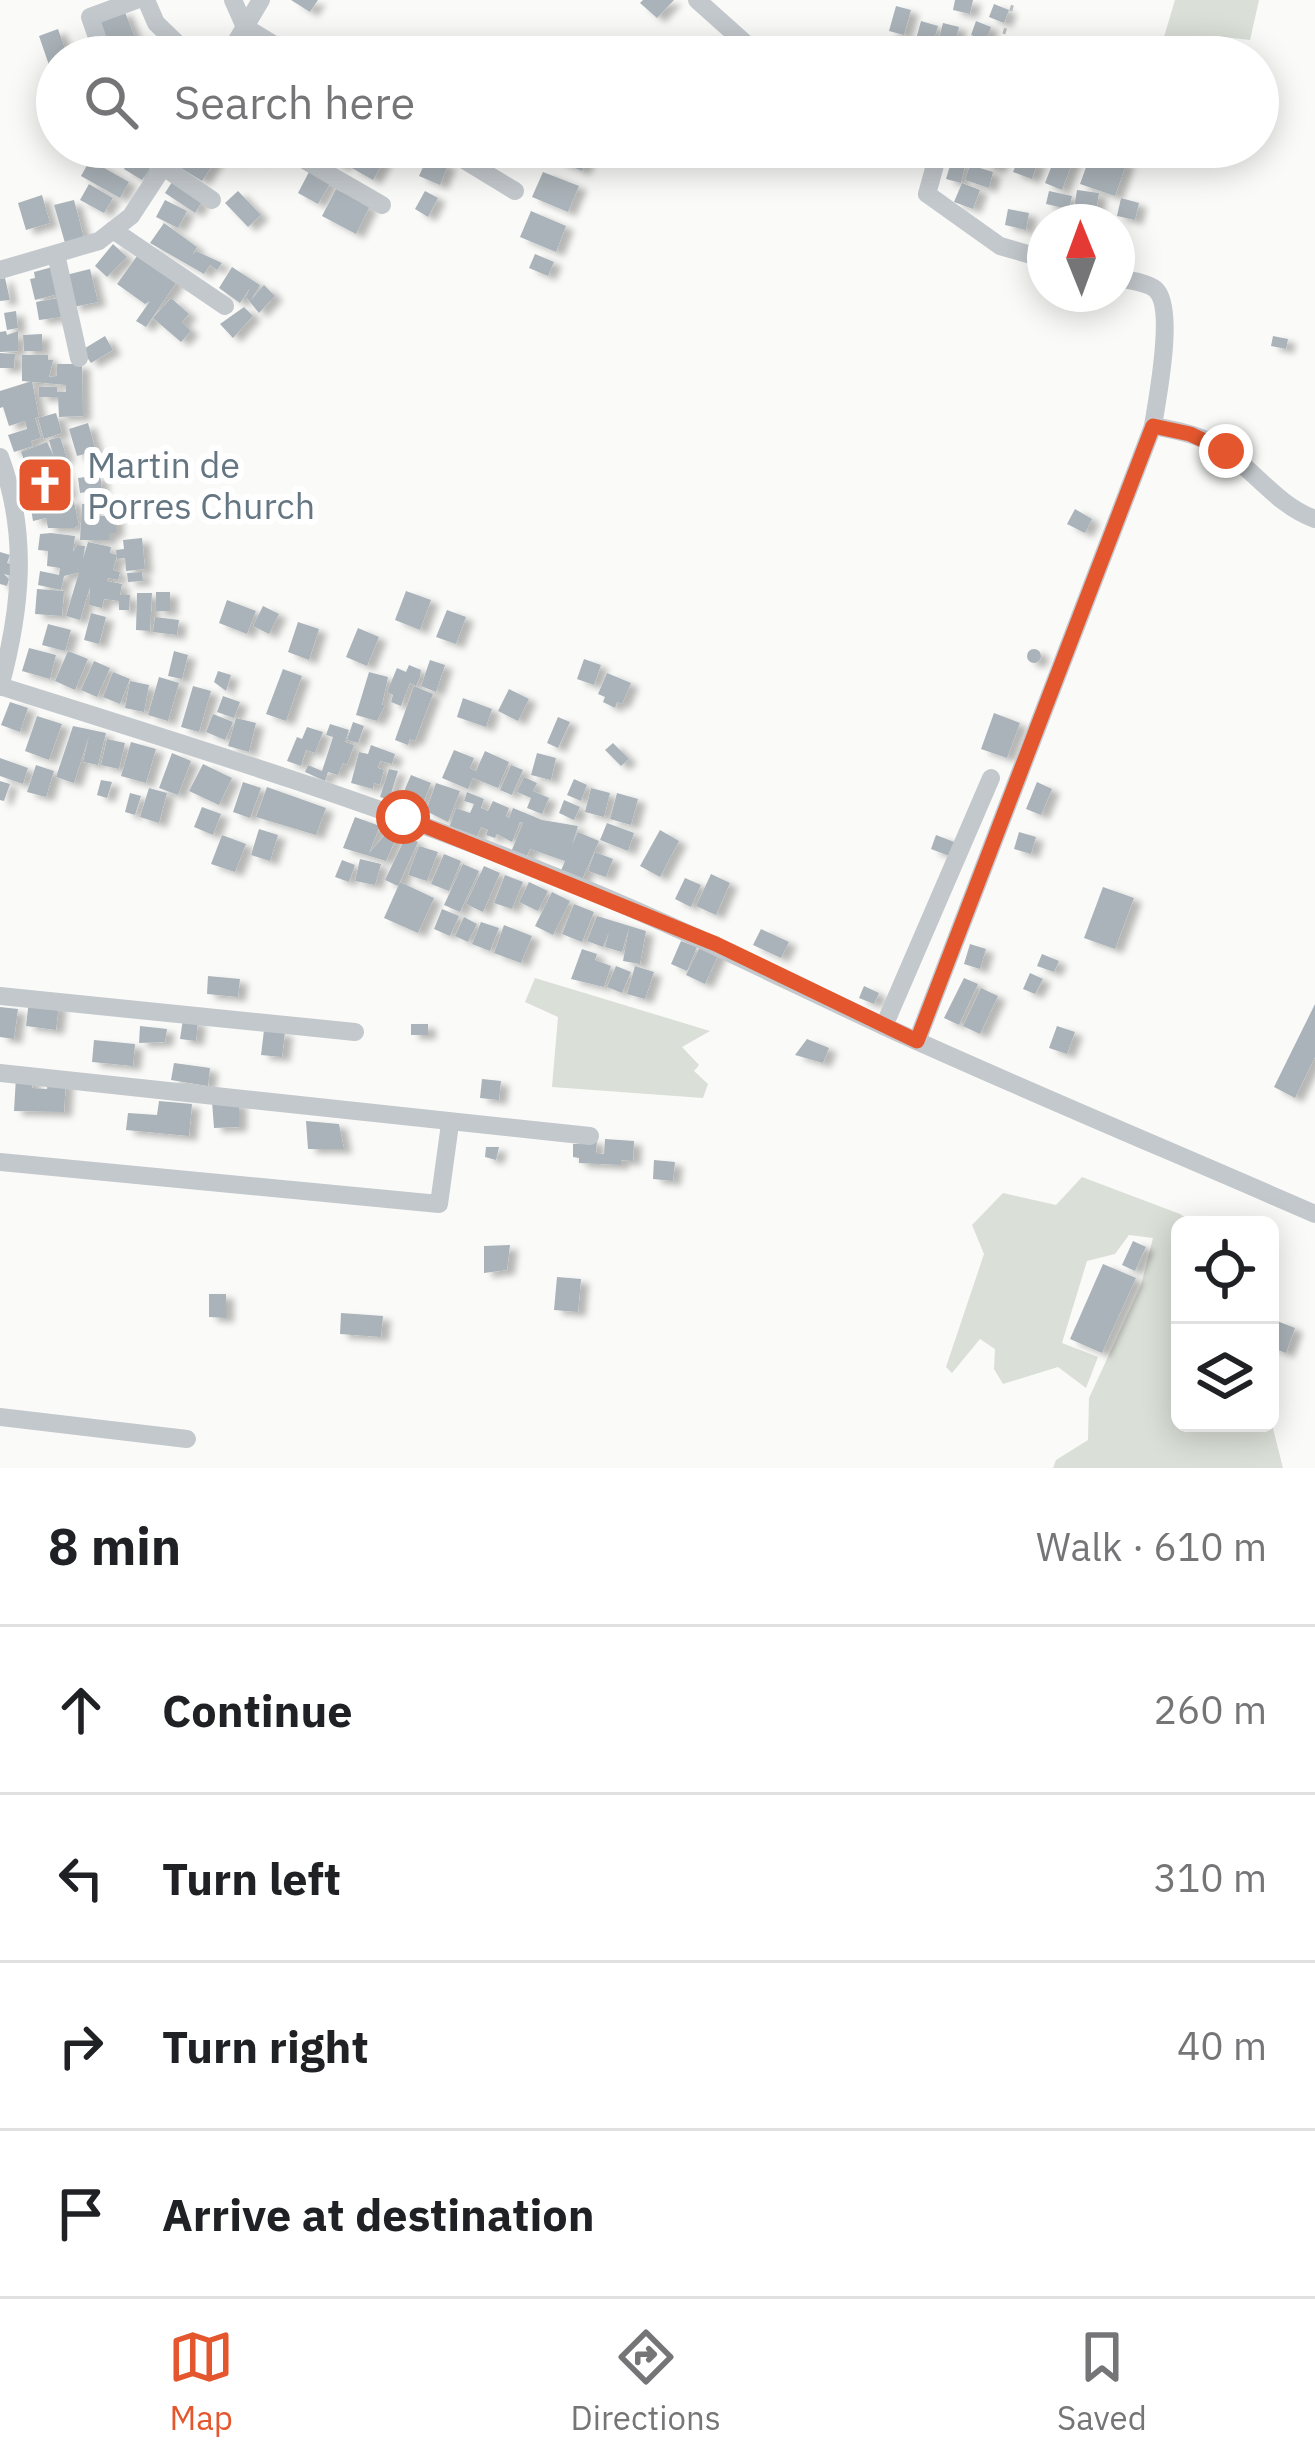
<!DOCTYPE html>
<meta charset="utf-8">
<style>
:root{--surface:#fff;--page:#f2f2f2;--text:#202124;--muted:#757577;--line:#e0e0e0;--accent:#e4572e}
body{margin:0;font-family:"IBM Plex Sans",sans-serif;background:var(--page);color:var(--text)}
.controls{position:absolute;right:36px;bottom:36px;display:grid;overflow:hidden;border-radius:18px;box-shadow:0 6px 30px #0003}
.controls button{width:108px;height:108px;display:grid;place-items:center;padding:0;border:0;border-bottom:3px solid var(--line);background:var(--surface);color:var(--text);font:60px sans-serif}
.compass{position:absolute;left:1027px;top:204px;width:108px;height:108px;border-radius:50%;background:var(--surface);box-shadow:0 6px 30px #0003;rotate:359deg}
.stop{position:absolute;width:36px;height:36px;margin:-27px;border:9px solid #e4572e;border-radius:50%;background:#fff}
.stop.end{background:#e4572e;border-color:#fff;box-shadow:0 3px 12px #0008}
.list{margin:0;padding:0;list-style:none}
h2{display:flex;justify-content:space-between;align-items:center;height:156px;margin:0;padding:0 48px;font-size:51px}
h2 small{font-size:39px;font-weight:400;color:var(--muted)}
.list li{display:grid;grid-template-columns:78px 1fr auto;gap:36px;align-items:center;box-sizing:border-box;height:168px;padding:0 48px;border-top:3px solid var(--line)}
.list b{display:block;font-size:45px;white-space:nowrap}
.list em{font-size:39px;font-style:normal;color:var(--muted)}
.icon{flex:none;width:66px;height:66px;fill:none;stroke:currentColor;stroke-width:2;stroke-linecap:round;stroke-linejoin:round}
.map{position:relative;flex:none;width:1315px;height:1468px;overflow:hidden}
.search{position:absolute;background:var(--surface);box-shadow:0 6px 30px #0003;left:36px;right:36px;top:36px;height:132px;display:flex;align-items:center;gap:30px;box-sizing:border-box;padding:0 42px;border-radius:66px;color:var(--muted);font-size:45px}
.sheet{height:828px;background:var(--surface)}
nav{display:flex;justify-content:space-around;align-items:center;box-sizing:border-box;height:168px;border-top:3px solid var(--line);background:var(--surface);font-size:33px;color:var(--muted)}
nav a{display:grid;justify-items:center;gap:6px}
nav .on{color:var(--accent)}
.map>svg:first-child{display:block}
</style>
<div class="map">
<svg width="1315" height="1468" viewBox="0 0 1315 1468">
<defs>
<filter id="shadow"><feDropShadow dx="8" dy="4.5" stdDeviation="3" flood-color="#0004"/></filter>
</defs>
<rect width="100%" height="100%" fill="#fafaf8"/>
<g fill="#dadfd7">
<polygon points="1175,0 1259,0 1250,40 1216,36 1207,57 1158,57"/>
<polygon points="535,978 710,1031 682,1047 699,1065 694,1071 708,1084 703,1098 552,1087 558,1017 525,1002"/>
<polygon points="1082,1177 1180,1214 1197,1225 1180,1225 1180,1423 1270,1423 1270,1417 1283,1468 1053,1468 1056,1460 1088,1440 1089,1398 1141,1285 1153,1238 1129,1235 1115,1254 1087,1261 1062,1343 1098,1357 1086,1388 1058,1367 1003,1384 994,1369 995,1349 980,1339 952,1373 946,1367 984,1254 972,1225 1003,1193 1056,1205"/>
</g>
<g fill="#aab3b9" filter="url(#shadow)">
<polygon points="291,0 318,0 310,12"/>
<polygon points="643,0 674,0 657,18 640,3"/>
<polygon points="955,0 973,0 970,14 953,10"/>
<polygon points="994,4 1009,10 1004,23 989,17"/>
<polygon points="896,6 911,10 904,35 889,31"/>
<polygon points="124,10 135,37 109,47 99,20"/>
<polygon points="921,21 938,26 933,44 916,39"/>
<polygon points="976,21 991,27 986,41 971,35"/>
<polygon points="943,23 959,27 954,46 938,42"/>
<polygon points="58,29 68,57 57,57 57,62 49,65 39,36"/>
<polygon points="148,41 164,57 132,57"/>
<polygon points="330,41 346,49 341,57 321,57"/>
<polygon points="887,43 904,48 902,57 883,57"/>
<polygon points="252,46 271,57 245,57"/>
<polygon points="187,147 196,147 216,160 202,181 176,165"/>
<polygon points="223,147 242,147 234,160 220,151"/>
<polygon points="247,147 264,147 258,159 244,152"/>
<polygon points="329,147 353,150 343,167 324,157"/>
<polygon points="560,147 590,151 582,171 554,159"/>
<polygon points="990,147 1005,150 997,169 983,164"/>
<polygon points="1059,147 1076,153 1062,190 1045,183"/>
<polygon points="362,149 384,161 373,180 350,167"/>
<polygon points="1020,155 1038,162 1032,179 1013,172"/>
<polygon points="132,156 151,167 142,180 124,169"/>
<polygon points="428,156 448,165 440,185 419,176"/>
<polygon points="1090,156 1106,161 1108,156 1127,162 1115,196 1080,184"/>
<polygon points="952,159 966,162 961,183 946,179"/>
<polygon points="90,160 129,182 120,198 81,176"/>
<polygon points="970,165 993,172 989,188 965,180"/>
<polygon points="310,170 331,182 318,204 298,193"/>
<polygon points="543,172 579,186 568,212 532,197"/>
<polygon points="172,182 202,202 195,213 165,193"/>
<polygon points="962,183 980,190 973,209 954,202"/>
<polygon points="89,184 113,198 104,213 80,200"/>
<polygon points="336,189 370,206 356,234 322,216"/>
<polygon points="1077,190 1099,193 1096,211 1074,208"/>
<polygon points="238,191 261,215 248,227 225,203"/>
<polygon points="425,191 438,198 428,217 415,209"/>
<polygon points="1049,191 1072,196 1069,209 1046,204"/>
<polygon points="42,195 50,223 26,230 18,203"/>
<polygon points="1121,198 1139,203 1135,220 1117,216"/>
<polygon points="74,200 84,238 65,243 54,205"/>
<polygon points="165,200 187,211 178,228 156,217"/>
<polygon points="1008,209 1029,213 1026,230 1005,225"/>
<polygon points="531,211 566,226 556,252 520,237"/>
<polygon points="164,223 197,247 192,255 196,251 222,263 217,270 210,265 204,274 150,243"/>
<polygon points="113,244 127,257 107,277 95,266"/>
<polygon points="535,254 554,262 548,276 529,268"/>
<polygon points="137,256 178,280 146,327 136,321 150,301 145,304 117,284"/>
<polygon points="56,266 62,293 35,300 30,279 35,278 34,272"/>
<polygon points="232,267 260,285 251,300 264,285 275,296 259,313 246,297 250,288 240,303 219,288"/>
<polygon points="90,269 98,302 73,307 66,275"/>
<polygon points="5,278 10,300 0,301 0,279"/>
<polygon points="64,297 62,317 39,320 36,302"/>
<polygon points="171,298 189,314 182,322 191,331 181,342 153,318"/>
<polygon points="244,307 253,316 233,338 220,324"/>
<polygon points="16,311 18,328 7,330 4,313"/>
<polygon points="6,331 7,335 18,331 18,351 0,352 0,332"/>
<polygon points="42,334 42,351 24,351 23,335"/>
<polygon points="105,336 113,350 91,363 82,350"/>
<polygon points="1273,336 1288,339 1286,349 1271,346"/>
<polygon points="0,353 15,354 14,368 0,368"/>
<polygon points="22,355 48,355 48,360 53,360 49,377 57,376 57,364 82,364 83,416 59,417 58,397 39,397 39,387 57,387 57,392 66,392 66,385 22,381"/>
<polygon points="32,381 39,417 35,418 41,438 31,441 33,446 14,452 8,435 27,429 25,421 9,426 3,407 0,408 0,391"/>
<polygon points="56,413 62,433 44,439 38,418"/>
<polygon points="88,423 96,451 77,456 69,429"/>
<polygon points="60,437 67,458 29,473 21,452 47,442 54,457 49,440"/>
<polygon points="62,463 70,494 27,505 19,476 50,471 49,467"/>
<polygon points="100,475 102,490 80,493 78,478"/>
<polygon points="73,498 79,525 74,528 48,528 46,518 33,521 31,509"/>
<polygon points="93,503 93,516 116,516 116,533 109,533 109,540 80,540 82,504"/>
<polygon points="1075,509 1092,519 1085,533 1067,524"/>
<polygon points="51,533 75,536 73,552 77,545 85,546 81,572 64,576 61,590 38,585 40,571 59,575 60,568 47,566 48,551 38,550 40,534"/>
<polygon points="142,538 145,569 126,571 125,558 117,559 116,550 124,549 123,540"/>
<polygon points="88,542 111,547 110,553 117,555 113,570 120,572 118,580 108,578 107,581 122,584 120,595 130,595 129,610 119,610 119,601 104,599 102,608 89,605 90,587 80,620 66,616"/>
<polygon points="0,552 10,555 7,563 15,565 11,576 4,574 9,579 7,586 0,584"/>
<polygon points="142,572 143,581 128,582 127,573"/>
<polygon points="37,589 64,591 62,616 35,614"/>
<polygon points="406,591 431,600 420,630 395,620"/>
<rect x="156" y="592" width="14" height="19"/>
<polygon points="137,593 152,593 150,631 136,630"/>
<polygon points="227,600 256,611 247,634 219,623"/>
<polygon points="263,606 279,614 269,634 253,626"/>
<polygon points="447,610 466,617 456,644 436,637"/>
<polygon points="91,613 106,617 99,644 84,640"/>
<polygon points="155,617 179,620 177,635 153,632"/>
<polygon points="298,622 319,629 309,660 288,652"/>
<polygon points="48,624 71,630 65,651 42,645"/>
<polygon points="358,628 379,637 367,666 346,657"/>
<polygon points="29,648 56,655 50,679 22,671"/>
<circle cx="1034" cy="656" r="7"/>
<polygon points="68,651 88,659 75,690 55,681"/>
<polygon points="174,651 188,655 182,679 168,676"/>
<polygon points="584,659 601,665 594,685 577,679"/>
<polygon points="430,660 445,665 436,692 421,686"/>
<polygon points="94,661 110,668 97,697 81,690"/>
<polygon points="409,665 421,670 420,677 416,686 410,683 401,706 391,702 393,695 387,692 397,668 406,672"/>
<polygon points="283,669 302,676 286,721 266,714"/>
<polygon points="218,671 231,675 226,691 214,682"/>
<polygon points="113,672 130,679 120,704 103,697"/>
<polygon points="369,672 388,677 382,705 385,705 377,721 356,715"/>
<polygon points="607,673 631,683 622,704 617,702 615,708 603,702 605,697 598,694"/>
<polygon points="159,677 179,683 168,721 148,715"/>
<polygon points="130,681 149,685 144,712 125,708"/>
<polygon points="193,686 211,691 199,732 181,727"/>
<polygon points="414,686 433,694 415,741 410,739 408,745 395,740"/>
<polygon points="509,689 529,699 518,721 498,711"/>
<polygon points="223,696 240,702 234,718 217,712"/>
<polygon points="463,698 492,709 486,727 457,717"/>
<polygon points="10,702 28,708 20,732 1,725"/>
<polygon points="994,713 1020,723 1007,758 981,749"/>
<polygon points="213,714 233,722 225,740 206,732"/>
<polygon points="37,716 62,724 49,760 25,751"/>
<polygon points="558,717 570,722 558,748 547,743"/>
<polygon points="236,718 256,723 249,752 228,746"/>
<polygon points="353,722 364,726 358,743 347,740"/>
<polygon points="330,724 349,730 345,742 354,745 347,765 343,763 338,775 328,772 325,781 305,772 308,765 322,771 333,737 326,735"/>
<polygon points="73,726 106,733 98,765 83,762 89,736 74,783 56,777"/>
<polygon points="307,727 323,732 315,753 306,750 301,766 287,761 297,737 302,739"/>
<polygon points="107,739 125,743 119,769 101,765"/>
<polygon points="131,742 156,749 146,783 121,776"/>
<polygon points="613,743 629,759 621,766 605,750"/>
<polygon points="371,745 395,754 392,764 380,761 378,768 384,770 380,785 374,783 373,789 351,783 359,752 368,754"/>
<polygon points="454,750 474,758 470,768 476,771 485,751 509,762 498,788 473,778 468,789 442,778"/>
<polygon points="172,753 191,761 178,795 159,788"/>
<polygon points="537,753 556,758 551,780 531,775"/>
<polygon points="0,758 28,768 23,784 0,776"/>
<polygon points="203,764 232,778 219,805 189,791"/>
<polygon points="36,765 54,771 46,797 27,792"/>
<polygon points="511,765 523,770 512,795 500,790"/>
<polygon points="389,769 398,771 389,800 380,797"/>
<polygon points="411,775 431,783 422,806 401,798"/>
<polygon points="524,777 537,783 533,791 549,798 542,814 527,808 531,798 517,792"/>
<polygon points="574,779 587,785 581,801 567,795"/>
<polygon points="101,780 112,782 107,798 97,795"/>
<polygon points="0,781 10,784 4,801 0,800"/>
<polygon points="243,782 261,788 250,818 233,812"/>
<polygon points="1037,782 1052,789 1041,815 1026,809"/>
<polygon points="436,783 460,791 448,822 426,811"/>
<polygon points="267,787 326,808 316,835 256,817"/>
<polygon points="149,788 167,793 159,823 140,817"/>
<polygon points="591,788 610,793 604,817 585,812"/>
<polygon points="467,792 484,799 481,808 488,811 493,801 509,808 506,816 509,818 513,808 542,820 578,826 572,845 578,832 599,841 581,882 560,873 565,861 530,849 526,858 511,852 523,823 520,822 512,842 497,834 495,838 486,835 488,830 481,827 476,839 449,828 456,808 470,813 474,804 464,801"/>
<polygon points="130,793 141,796 135,815 125,812"/>
<polygon points="617,793 638,799 631,825 610,819"/>
<polygon points="564,800 580,807 574,820 559,813"/>
<polygon points="202,807 221,814 213,835 194,827"/>
<polygon points="355,817 380,826 369,853 389,830 398,834 386,861 343,848"/>
<polygon points="607,823 634,833 628,851 600,840"/>
<polygon points="259,829 278,835 270,861 251,855"/>
<polygon points="660,830 679,841 660,877 640,866"/>
<polygon points="1019,832 1036,837 1031,854 1014,849"/>
<polygon points="222,835 246,844 235,872 211,864"/>
<polygon points="936,835 957,843 952,857 931,849"/>
<polygon points="406,836 418,842 398,886 385,880"/>
<polygon points="419,846 438,852 427,881 408,875"/>
<polygon points="595,852 613,859 606,877 588,871"/>
<polygon points="444,854 461,861 449,891 431,884"/>
<polygon points="360,859 381,864 375,885 355,881"/>
<polygon points="342,860 355,865 349,882 335,877"/>
<polygon points="463,864 479,871 460,912 444,905"/>
<polygon points="484,866 500,873 483,912 466,904"/>
<polygon points="711,874 730,883 716,915 696,906"/>
<polygon points="505,875 523,882 512,909 494,903"/>
<polygon points="685,878 701,885 691,907 675,899"/>
<polygon points="400,882 434,898 418,933 384,918"/>
<polygon points="529,882 548,891 538,911 519,902"/>
<polygon points="1103,887 1134,898 1115,949 1084,938"/>
<polygon points="552,892 570,901 553,935 535,926"/>
<polygon points="574,904 594,912 582,942 562,934"/>
<polygon points="442,909 459,916 450,936 434,929"/>
<polygon points="597,916 646,931 640,964 623,961 629,928 622,952 605,947 609,932 603,947 587,941"/>
<polygon points="464,917 477,924 468,942 455,936"/>
<polygon points="481,922 499,928 490,951 472,944"/>
<polygon points="504,925 532,936 521,963 494,953"/>
<polygon points="761,929 789,942 781,958 753,945"/>
<polygon points="681,941 697,947 687,971 671,964"/>
<polygon points="702,943 720,951 705,984 686,975"/>
<polygon points="970,944 986,949 980,969 964,964"/>
<polygon points="582,949 597,954 595,960 611,966 604,987 571,979"/>
<polygon points="1042,954 1059,961 1054,972 1037,966"/>
<polygon points="616,966 631,972 622,993 607,987"/>
<polygon points="635,966 654,972 645,999 627,994"/>
<polygon points="1030,973 1043,979 1035,994 1023,989"/>
<polygon points="208,976 240,979 238,997 207,994"/>
<polygon points="964,978 978,984 959,1025 944,1018"/>
<polygon points="864,986 879,993 874,1004 859,998"/>
<polygon points="981,988 998,996 980,1034 963,1026"/>
<polygon points="29,1000 59,1004 56,1030 26,1026"/>
<polygon points="1315,1004 1315,1057 1295,1098 1274,1087"/>
<polygon points="0,1007 18,1009 14,1039 0,1037"/>
<polygon points="183,1019 198,1021 196,1041 180,1039"/>
<rect x="411" y="1024" width="17" height="11"/>
<polygon points="140,1026 167,1029 165,1042 139,1043"/>
<polygon points="1057,1026 1075,1032 1067,1054 1049,1048"/>
<polygon points="264,1030 285,1032 282,1057 261,1055"/>
<polygon points="807,1039 829,1048 823,1063 795,1055"/>
<polygon points="94,1040 135,1044 133,1066 92,1062"/>
<polygon points="174,1063 210,1068 208,1086 171,1080"/>
<polygon points="16,1077 33,1078 32,1088 47,1089 48,1080 66,1081 64,1112 14,1111"/>
<polygon points="482,1079 501,1081 499,1100 480,1098"/>
<polygon points="159,1101 192,1104 189,1136 126,1130 128,1113 157,1115"/>
<polygon points="212,1101 239,1102 239,1127 214,1128"/>
<polygon points="306,1121 339,1124 344,1149 308,1149"/>
<polygon points="580,1139 597,1140 596,1153 604,1154 605,1139 634,1141 633,1161 621,1160 621,1165 579,1163 579,1158 573,1157 573,1144 579,1144"/>
<polygon points="486,1147 499,1147 496,1160 485,1157"/>
<polygon points="654,1160 675,1162 673,1181 653,1179"/>
<polygon points="1133,1241 1146,1247 1135,1271 1122,1265"/>
<polygon points="510,1245 507,1270 484,1273 484,1246"/>
<polygon points="1103,1264 1136,1278 1102,1353 1070,1339"/>
<polygon points="557,1277 581,1279 578,1312 554,1310"/>
<polygon points="209,1294 226,1294 226,1318 209,1317"/>
<polygon points="341,1313 383,1316 381,1337 340,1334"/>
<polygon points="1277,1321 1295,1328 1286,1353 1270,1347"/>
</g>
<g fill="none" stroke-linecap="round" stroke-linejoin="round">
<polyline stroke="#bbbfc2" stroke-width="3" stroke-dasharray="6 6" stroke-linecap="butt" points="997,57 1014,0"/>
<g stroke="#c3c8cc" stroke-width="18">
<polyline points="146,0 156,23 191,57"/>
<polyline points="233,0 245,27 294,57"/>
<polyline points="697,0 754,51 794,45 839,57"/>
<polyline points="104,57 90,17 136,0"/>
<polyline points="227,57 261,0"/>
<polyline points="282,147 382,205"/>
<polyline points="443,147 515,191"/>
<polyline points="940,147 927,194 1000,246 1045,259"/>
<polyline points="165,168 212,200"/>
<polyline points="113,230 225,306"/>
<polyline points="56,254 79,358"/>
<polyline points="0,270 99,241 131,216 176,147"/>
<path d="M 1153,426 C 1179,431 1203,435 1225,451 C 1257,473 1277,505 1315,519"/>
<path d="M 0,457 C 29,534 21,610 0,687"/>
<path d="M 0,686 C 188,745 376,803 559,878 C 672,923 780,978 890,1029 C 1031,1093 1173,1152 1315,1214"/>
<polyline points="0,996 355,1032"/>
<polyline points="884,1026 991,778"/>
<path d="M 917,1041 L 1153,426 C 1157,400 1176,306 1155,289 C 1146,282 1128,280 1117,278"/>
<polyline points="0,1073 590,1136"/>
<polyline points="0,1162 439,1204 450,1124"/>
<polyline points="0,1417 187,1439"/>
</g>
</g>
<g fill="none" stroke-linecap="round" stroke-linejoin="round">
<polyline stroke="#e4572e" stroke-width="15" points="403,817 716,944 917,1041 1153,426 1190,434 1226,451"/>
</g>
<defs>
<symbol id="church-square" viewBox="-11 -11 22 22"><rect x="-9" y="-9" width="18" height="18" rx="4" fill="#e4572e" stroke="#fff"/><path d="M-1.2-6h2.4v3.5h3.3v2.4h-3.3V6h-2.4V-.1h-3.3v-2.4h3.3Z" fill="#fff"/></symbol>
</defs>
<g fill-rule="evenodd">
<use href="#church-square" x="12" y="452" width="66" height="66"/>
</g>
<g text-anchor="middle" dominant-baseline="central" stroke-width="12" stroke-linejoin="round" paint-order="stroke">
<g font-size="36" fill="#657683" stroke="#fff" text-anchor="start">
<text x="87" y="464">Martin de<tspan x="87" dy="41">Porres Church</tspan></text>
</g>
</g>
</svg>
<div class="controls">
<button><svg class="icon" aria-label="locate" viewBox="0 0 24 24"><circle cx="12" cy="12" r="6"/><path d="M12 2v4M12 18v4M2 12h4M18 12h4"/></svg></button>
<button><svg class="icon" aria-label="layers" viewBox="0 0 24 24"><path d="M12 4l9 5-9 5-9-5zM3 14l9 5 9-5"/></svg></button>
</div>
<svg class="compass" viewBox="-18 -18 36 36"><path d="M0-13l5 13h-10z" fill="#e53935"/><path d="M0 13l5-13h-10z" fill="#757577"/></svg>
<div class="stop" style="left:403px;top:817px"></div>
<div class="stop end" style="left:1226px;top:451px"></div>
<div class="search"><svg class="icon" aria-label="search" viewBox="0 0 24 24"><circle cx="10" cy="10" r="6"/><path d="M15 15l6 6"/></svg>Search here</div>
</div>
<section class="sheet">
<h2>8 min<small>Walk · 610 m</small></h2>
<ul class="list">
<li><svg class="icon" aria-label="ahead" viewBox="0 0 24 24"><path d="M12 20V5M6 11l6-6 6 6"/></svg><div><b>Continue</b></div><em>260 m</em></li>
<li><svg class="icon" aria-label="left" viewBox="0 0 24 24"><path d="M17 20v-9H6M10 6l-5 5 5 5"/></svg><div><b>Turn left</b></div><em>310 m</em></li>
<li><svg class="icon" aria-label="right" viewBox="0 0 24 24"><path d="M7 20v-9h11M14 6l5 5-5 5"/></svg><div><b>Turn right</b></div><em>40 m</em></li>
<li><svg class="icon" aria-label="arrive" viewBox="0 0 24 24"><path d="M6 21V4h12l-3 4 3 4H6"/></svg><div><b>Arrive at destination</b></div></li>
</ul>
</section>
<nav>
<a class="on"><svg class="icon" aria-label="map" viewBox="0 0 24 24"><path d="M3 6l6-2 6 2 6-2v14l-6 2-6-2-6 2zM9 4v14M15 6v14"/></svg>Map</a>
<a><svg class="icon" aria-label="directions" viewBox="0 0 24 24"><path d="M12 3l9 9-9 9-9-9zM9 14v-3h6M13 9l2 2-2 2"/></svg>Directions</a>
<a><svg class="icon" aria-label="saved" viewBox="0 0 24 24"><path d="M7 4h10v16l-5-4-5 4z"/></svg>Saved</a>
</nav>
